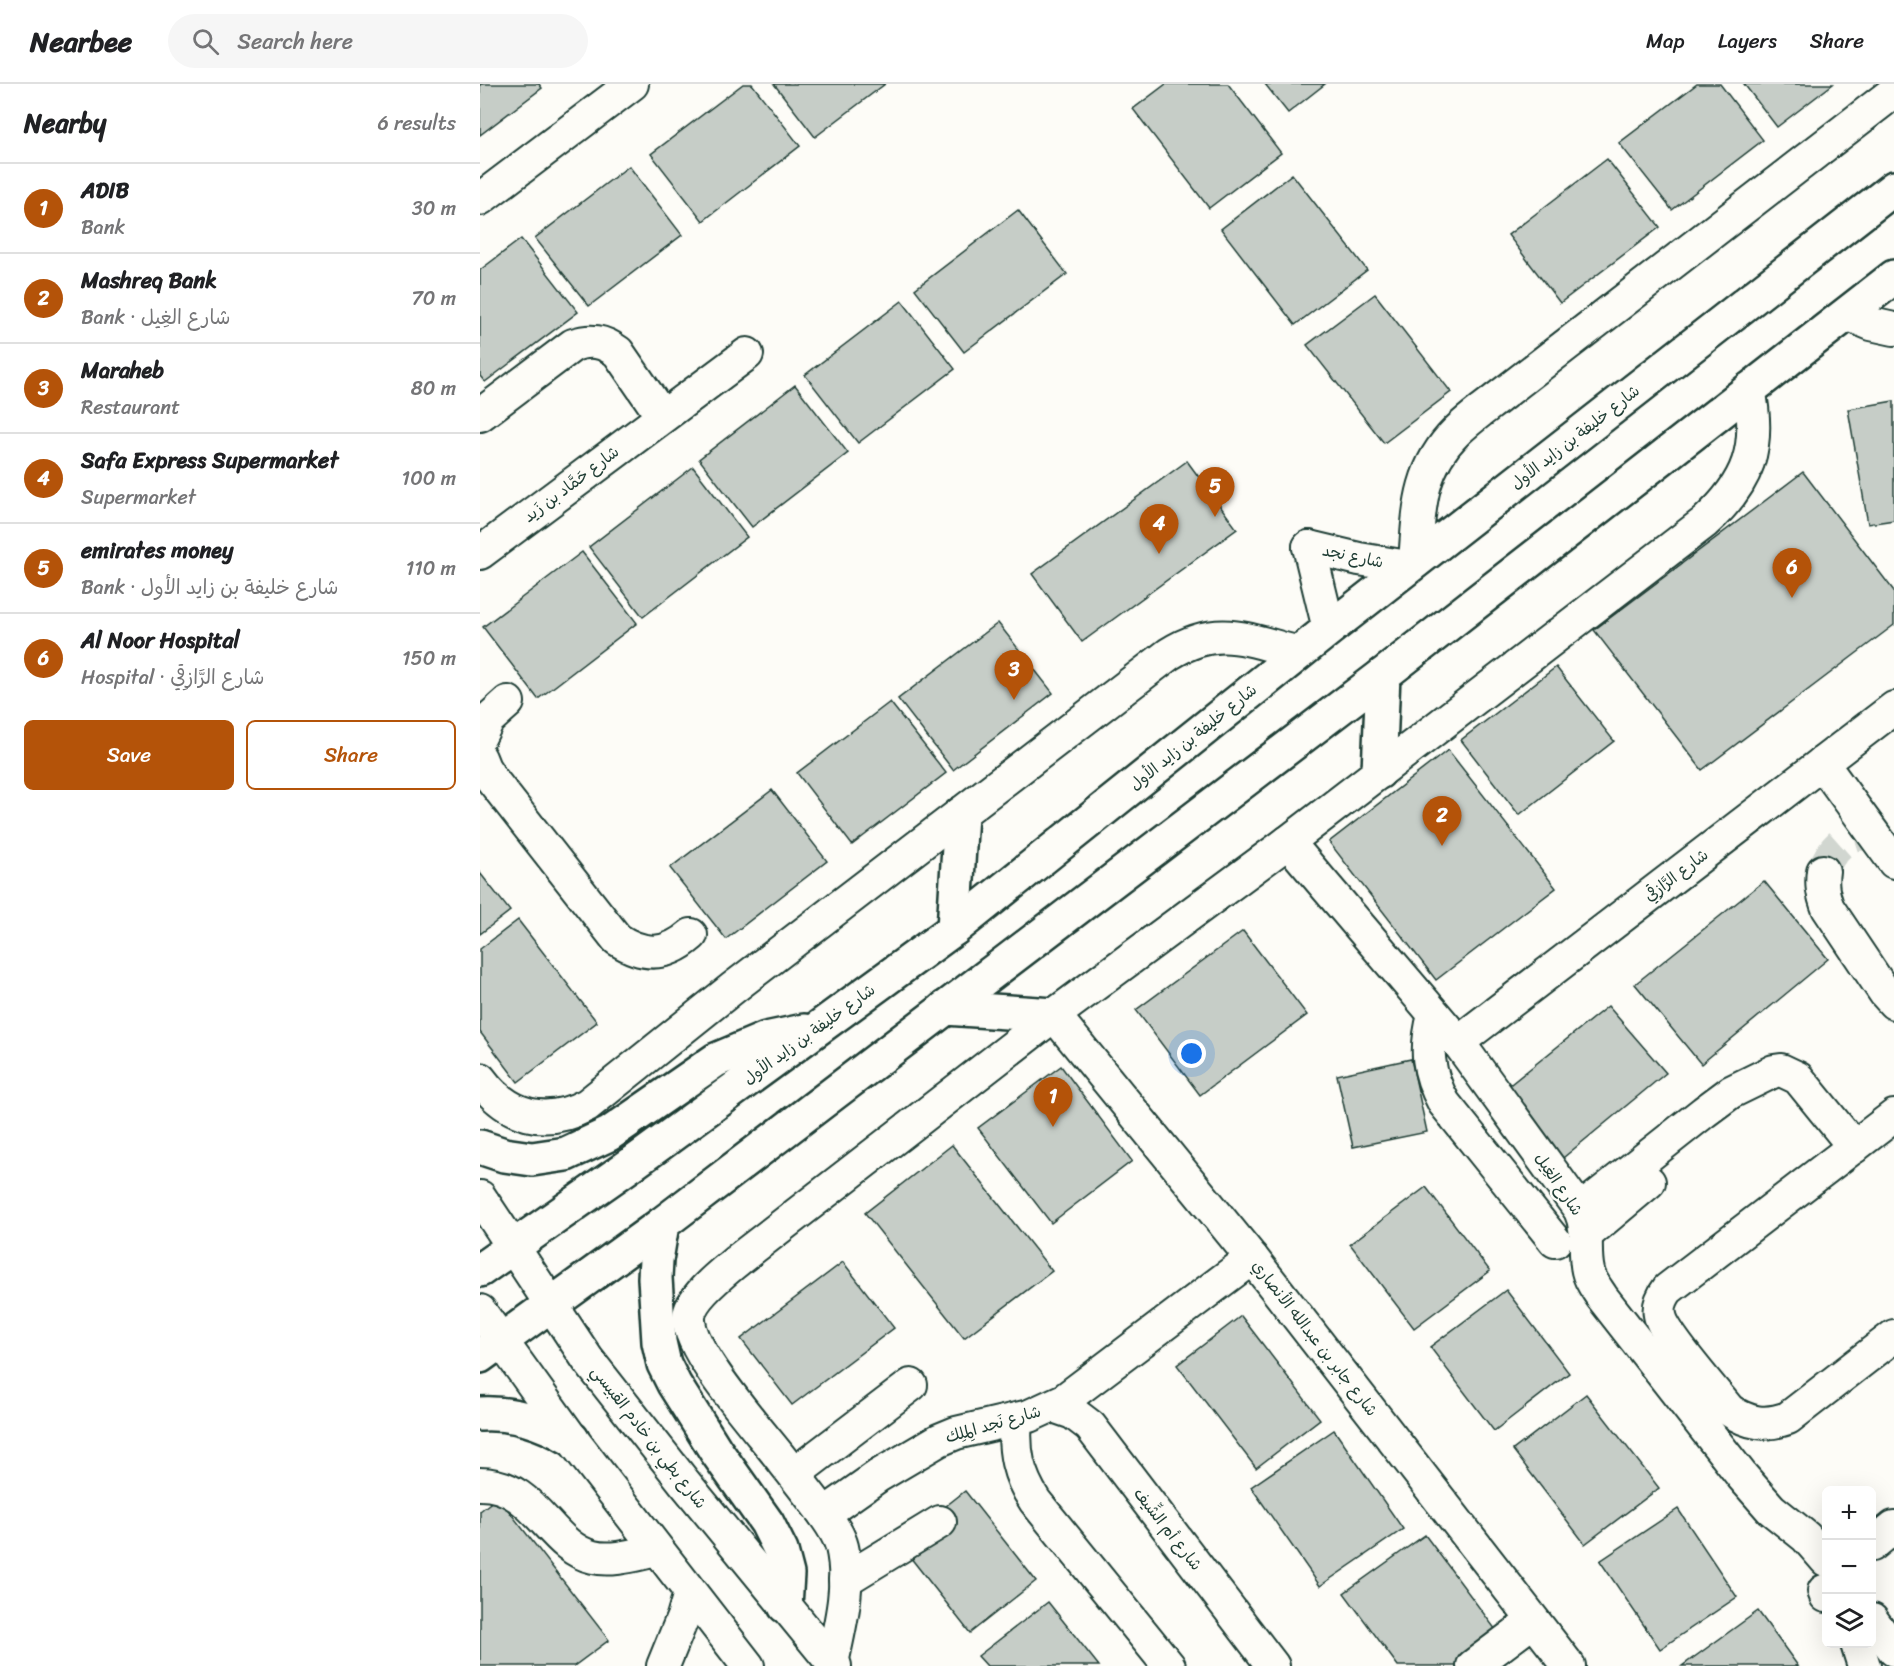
<!DOCTYPE html>
<meta charset="utf-8">
<style>
:root{--surface:#fff;--page:#f6f6f6;--text:#202124;--muted:#757577;--line:#e0e0e0;--accent:#b45309}
body{margin:0;font-family:Sriracha,"Playpen Sans Arabic",sans-serif;background:var(--page);color:var(--text)}
.controls{position:absolute;right:18px;bottom:18px;display:grid;overflow:hidden;border-radius:9px;box-shadow:0 6px 24px #0002}
.controls button{width:54px;height:54px;display:grid;place-items:center;padding:0;border:0;border-bottom:2px solid var(--line);background:var(--surface);color:var(--text);font:30px sans-serif}
.you{position:absolute;left:712px;top:970px;width:21px;height:21px;margin:-15px;border:4px solid #fff;border-radius:50%;background:#1a73e8;box-shadow:0 0 0 9px #1a73e833}
.badge{display:grid;place-items:center;width:39px;height:39px;border-radius:50%;background:var(--accent);color:#fff;font-size:20px;font-weight:700}
.pin{position:absolute;translate:-50% -50px;filter:drop-shadow(0 2px 3px #0008)}
.pin::after{content:'';position:absolute;top:32px;width:21px;height:18px;background:inherit;clip-path:polygon(0 0,100% 0,50% 100%)}
.list{margin:0;padding:0;list-style:none}
h2{display:flex;justify-content:space-between;align-items:center;height:78px;margin:0;padding:0 24px;font-size:26px}
h2 small{font-size:20px;font-weight:400;color:var(--muted)}
.list li{display:grid;grid-template-columns:39px 1fr auto;gap:18px;align-items:center;box-sizing:border-box;height:90px;padding:0 24px;border-top:2px solid var(--line)}
.list b{display:block;font-size:22px;white-space:nowrap}
.list p{margin:0;font-size:20px;white-space:nowrap;color:var(--muted)}
.list em{font-size:20px;font-style:normal;color:var(--muted)}
.actions{display:flex;gap:12px;padding:18px 24px}
.actions a{flex:1;padding:14px 0;border:2px solid var(--accent);border-radius:9px;text-align:center;font-size:21px;color:var(--accent)}
.actions .main{background:var(--accent);color:#fff}
.icon{flex:none;width:33px;height:33px;fill:none;stroke:currentColor;stroke-width:2;stroke-linecap:round;stroke-linejoin:round}
.map{position:relative;flex:none;width:1414px;height:1582px;overflow:hidden}
header{display:flex;align-items:center;gap:36px;box-sizing:border-box;height:84px;padding:0 30px;background:var(--surface);border-bottom:2px solid var(--line)}
header strong{font-size:28px}
nav{display:flex;gap:33px;margin-inline-start:auto;font-size:21px}
.search{width:420px;height:54px;background:var(--page);display:flex;align-items:center;gap:15px;box-sizing:border-box;padding:0 21px;border-radius:33px;color:var(--muted);font-size:22px}
main{display:flex}
aside{flex:1;background:var(--surface)}
.map>svg:first-child{display:block}
</style>
<header>
<strong>Nearbee</strong>
<div class="search"><svg class="icon" aria-label="search" viewBox="0 0 24 24"><circle cx="10" cy="10" r="6"/><path d="M15 15l6 6"/></svg>Search here</div>
<nav><a>Map</a><a>Layers</a><a>Share</a></nav>
</header>
<main>
<aside>
<h2>Nearby<small>6 results</small></h2>
<ul class="list">
<li><span class="badge">1</span><div><b>ADIB</b><p>Bank</p></div><em>30 m</em></li>
<li><span class="badge">2</span><div><b>Mashreq Bank</b><p>Bank · شارع الغِيل</p></div><em>70 m</em></li>
<li><span class="badge">3</span><div><b>Maraheb</b><p>Restaurant</p></div><em>80 m</em></li>
<li><span class="badge">4</span><div><b>Safa Express Supermarket</b><p>Supermarket</p></div><em>100 m</em></li>
<li><span class="badge">5</span><div><b>emirates money</b><p>Bank · شارع خليفة بن زايد الأول</p></div><em>110 m</em></li>
<li><span class="badge">6</span><div><b>Al Noor Hospital</b><p>Hospital · شارع الرَّازقِي</p></div><em>150 m</em></li>
</ul>
<div class="actions"><a class="main">Save</a><a>Share</a></div>
</aside>
<div class="map">
<svg width="1414" height="1582" viewBox="0 0 1414 1582">
<rect width="100%" height="100%" fill="#fdfcf7"/>
<filter id="ink" filterUnits="userSpaceOnUse"><feTurbulence type="fractalNoise" baseFrequency=".0167" numOctaves="2"/><feDisplacementMap in="SourceGraphic" scale="12" xChannelSelector="R" yChannelSelector="G"/><feConvolveMatrix kernelMatrix="1 2 1 2 8 2 1 2 1" color-interpolation-filters="sRGB"/></filter>
<g filter="url(#ink)">
<g fill="#c6cdc7" stroke="#1f3d34" stroke-width="1.5">
<polygon points="0,0 59,0 62,4 0,51"/>
<polygon points="263,0 272,0 320,62 223,137 171,70"/>
<polygon points="294,0 405,0 335,53"/>
<polygon points="686,0 748,0 801,69 729,124 653,25"/>
<polygon points="785,0 845,0 808,29"/>
<polygon points="1217,0 1240,0 1283,56 1192,126 1139,59"/>
<polygon points="1264,0 1353,0 1297,43"/>
<polygon points="1127,75 1180,143 1080,219 1028,151"/>
<polygon points="149,82 202,151 109,222 55,154"/>
<polygon points="812,90 887,186 815,241 741,145"/>
<polygon points="538,126 587,190 484,268 435,205"/>
<polygon points="41,155 98,228 5,298 0,292 0,186"/>
<polygon points="895,210 971,308 904,359 827,261"/>
<polygon points="422,217 475,285 378,359 325,291"/>
<polygon points="315,301 368,369 272,443 219,375"/>
<polygon points="1414,317 1414,436 1388,440 1368,325"/>
<polygon points="707,377 757,445 602,558 552,490"/>
<polygon points="213,383 267,453 163,533 109,463"/>
<polygon points="1323,388 1414,507 1414,541 1222,686 1114,546"/>
<polygon points="102,468 157,539 58,615 3,543"/>
<polygon points="518,539 573,609 473,686 418,615"/>
<polygon points="1076,583 1134,657 1039,731 981,656"/>
<polygon points="410,618 466,689 372,761 317,689"/>
<polygon points="968,666 1076,804 956,896 849,758"/>
<polygon points="292,706 347,777 246,855 190,784"/>
<polygon points="0,789 30,827 0,850"/>
<polygon points="1284,797 1348,875 1221,980 1155,900"/>
<polygon points="38,836 117,938 38,998 0,948 0,865"/>
<polygon points="763,847 827,931 720,1011 656,926"/>
<polygon points="1128,922 1186,989 1078,1078 1021,1008"/>
<polygon points="931,975 947,1048 873,1063 857,991"/>
<polygon points="581,982 652,1077 571,1139 498,1044"/>
<polygon points="472,1061 572,1187 484,1254 385,1129"/>
<polygon points="946,1103 1010,1187 934,1244 870,1160"/>
<polygon points="363,1178 414,1244 312,1321 261,1255"/>
<polygon points="1026,1206 1089,1289 1014,1347 950,1263"/>
<polygon points="761,1232 840,1335 776,1384 697,1281"/>
<polygon points="1106,1310 1179,1404 1105,1460 1033,1366"/>
<polygon points="854,1346 923,1445 840,1502 771,1403"/>
<polygon points="485,1407 556,1497 490,1549 419,1459"/>
<polygon points="18,1413 129,1556 94,1582 0,1582 0,1427"/>
<polygon points="1198,1425 1257,1513 1180,1565 1120,1477"/>
<polygon points="945,1451 1019,1550 975,1582 918,1582 864,1509"/>
<polygon points="568,1518 619,1582 507,1582 498,1572"/>
<polygon points="1278,1527 1318,1582 1202,1582"/>
</g>
<g fill="none" stroke-linecap="round" stroke-linejoin="round">
<path stroke="#d1d6d0" stroke-width="32" stroke-dasharray="32 16" stroke-linecap="butt" d="M 1343,787 C 1354,754 1387,735 1412,767"/>
<defs>
<g id="minor">
<polyline points="0,115 152,0"/>
<polyline points="1367,230 1391,240 1414,245"/>
<path d="M 0,331 L 93,261 C 111,255 123,257 138,268 L 182,332"/>
<polyline points="829,463 879,475 928,483"/>
<polyline points="829,463 849,545"/>
<polyline points="0,469 267,270"/>
<path d="M 935,478 C 939,428 938,386 976,348 C 989,335 1005,324 1019,313 L 1414,8"/>
<polyline points="0,652 8,636 28,618"/>
<path d="M 0,674 L 4,684 L 10,693 L 137,855 C 164,873 187,872 211,851"/>
<polyline points="1342,679 1414,778"/>
<path d="M 808,758 L 978,958 L 1100,1126 C 1110,1149 1103,1166 1108,1187 C 1110,1197 1117,1205 1122,1213 L 1262,1392 L 1291,1425 L 1326,1453 L 1346,1476"/>
<path d="M 1343,787 C 1341,801 1343,811 1348,824 L 1405,909 L 1414,919"/>
<polyline points="574,931 772,1174 1089,1582"/>
<path d="M 954,931 C 945,965 947,988 964,1019 L 1075,1157"/>
<polyline points="978,958 1414,624"/>
<path d="M 0,995 C 28,1033 65,1043 107,1021 L 253,904 L 689,570 C 738,539 768,556 819,569"/>
<path d="M 1414,1032 L 1188,1205 C 1182,1213 1178,1221 1180,1231 C 1183,1250 1235,1308 1249,1326 C 1269,1340 1286,1342 1308,1334 L 1414,1252"/>
<polyline points="0,1113 108,1276 204,1398 355,1582"/>
<polyline points="1100,1126 1224,1028 1251,1008 1294,987 1301,986 1318,994 1374,1063"/>
<polyline points="1107,1150 1169,1098"/>
<polyline points="0,1227 92,1355 268,1582"/>
<polyline points="573,1322 593,1329 610,1342 793,1582"/>
<path d="M 536,1336 C 533,1367 538,1391 555,1417 L 689,1582"/>
<polyline points="314,1390 431,1301"/>
<path d="M 0,1400 C 56,1400 69,1463 113,1473 C 133,1478 157,1470 177,1466"/>
<polyline points="344,1430 398,1392 459,1356 476,1349 549,1332 584,1316 772,1174"/>
<polyline points="1392,1461 1414,1443"/>
<polyline points="365,1496 460,1438"/>
<polyline points="1344,1507 1346,1512"/>
<polyline points="1392,1536 1414,1566"/>
<polyline points="1377,1560 1384,1582"/>
<path d="M 352,1579 C 360,1542 371,1501 362,1463 C 359,1451 351,1440 344,1430 C 329,1410 314,1391 299,1372 C 278,1345 207,1266 209,1233 C 210,1213 245,1187 259,1175 L 574,931 L 808,758 L 1225,438 C 1269,398 1281,363 1269,305"/>
<polyline points="183,1582 203,1533 210,1509"/>
<polyline points="993,1582 1053,1537"/>
</g>
<g id="major">
<polyline points="899,688 903,591"/>
<polyline points="474,845 481,730"/>
<polyline points="465,924 574,931"/>
<polyline points="0,1063 24,1071 52,1075 86,1070 129,1050 236,976 286,955 324,947"/>
<polyline points="182,1140 176,1176 175,1194 179,1258 184,1280 194,1300 236,1367 287,1439 301,1467 307,1490 305,1522"/>
<polyline points="0,1186 156,1077 474,845 849,545 1414,104"/>
<polyline points="0,1272 182,1140 903,591 1414,193"/>
<path d="M 0,1330 C 34,1328 63,1338 92,1355"/>
</g>
</defs>
<use href="#minor" stroke="#1f3d34" stroke-width="36"/>
<use href="#major" stroke="#1f3d34" stroke-width="38"/>
<use href="#minor" stroke="#fdfcf7" stroke-width="32"/>
<use href="#major" stroke="#fdfcf7" stroke-width="33"/>
</g>
</g>
<g text-anchor="middle" dominant-baseline="central" stroke-width="5" stroke-linejoin="round" paint-order="stroke">
<g font-size="16" fill="#1f3d34" stroke="#fdfcf7">
<text transform="translate(1095 353) rotate(-38)">شارع خليفة بن زايد الأول</text>
<text transform="translate(91 400) rotate(-37)">شارع حَمَّاد بن زَيد</text>
<text transform="translate(873 472) rotate(12)">شارع نجد</text>
<text transform="translate(713 653) rotate(-39)">شارع خليفة بن زايد الأول</text>
<text transform="translate(1196 791) rotate(-37)">شارع الرَّازقِي</text>
<text transform="translate(329 950) rotate(-36)">شارع خليفة بن زايد الأول</text>
<text transform="translate(1079 1100) rotate(56)">شارع الغِيل</text>
<text transform="translate(835 1254) rotate(52)">شارع جابر بن عبدالله الأنصاري</text>
<text transform="translate(513 1340) rotate(-16)">شارع نَجد المِلِك</text>
<text transform="translate(169 1353) rotate(52)">شارع بطي بن خادم القبيسي</text>
<text transform="translate(688 1445) rotate(52)">شارع أم الشِّيف</text>
</g>
</g>
</svg>
<div class="controls">
<button>+</button>
<button>−</button>
<button><svg class="icon" aria-label="layers" viewBox="0 0 24 24"><path d="M12 4l9 5-9 5-9-5zM3 14l9 5 9-5"/></svg></button>
</div>
<div class="you"></div>
<div class="pin badge" style="left:573px;top:1043px">1</div>
<div class="pin badge" style="left:962px;top:762px">2</div>
<div class="pin badge" style="left:534px;top:616px">3</div>
<div class="pin badge" style="left:679px;top:470px">4</div>
<div class="pin badge" style="left:735px;top:433px">5</div>
<div class="pin badge" style="left:1312px;top:514px">6</div>
</div>
</main>
